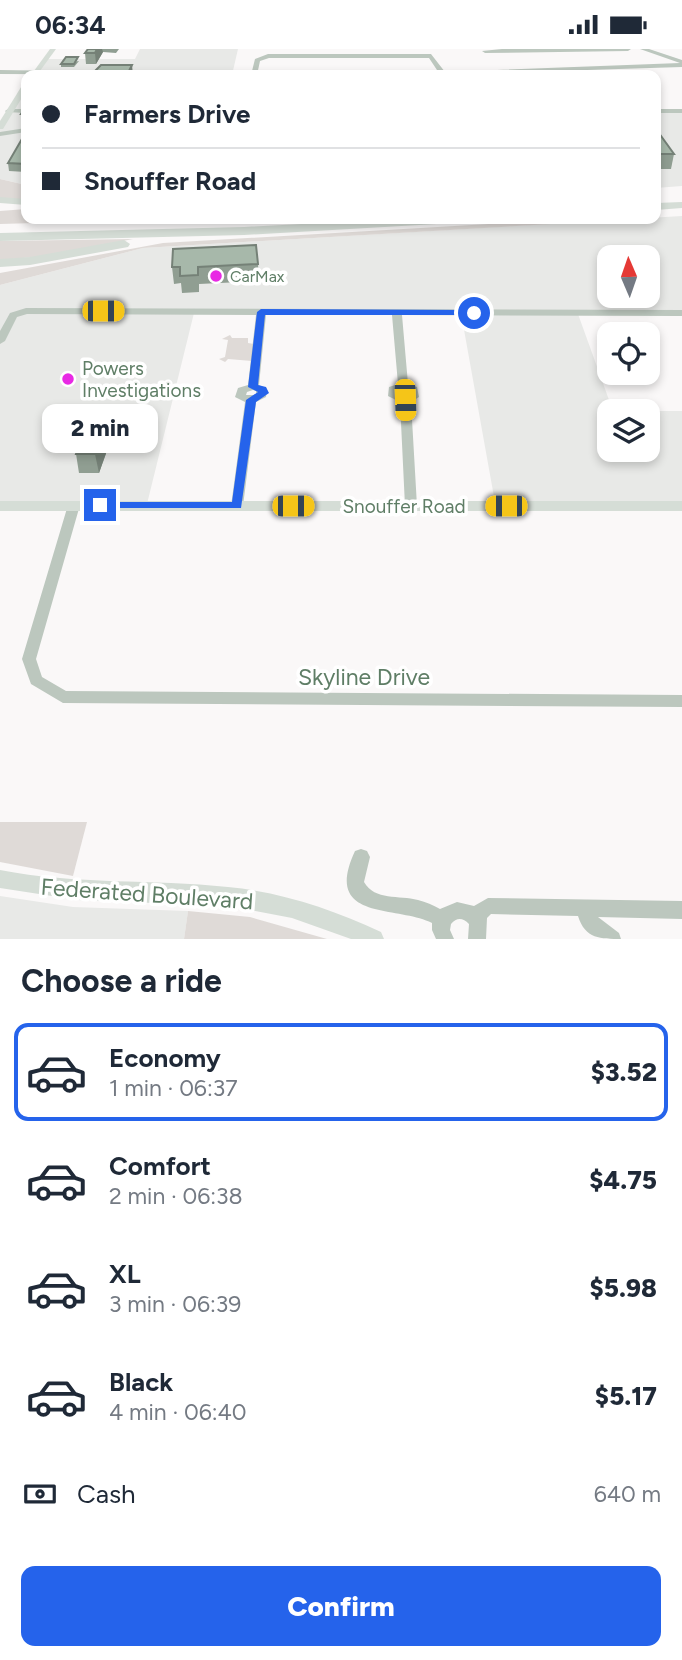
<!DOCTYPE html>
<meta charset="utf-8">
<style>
:root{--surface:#fff;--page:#f6f6f7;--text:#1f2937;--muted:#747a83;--line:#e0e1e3;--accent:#2563eb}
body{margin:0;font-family:Figtree,sans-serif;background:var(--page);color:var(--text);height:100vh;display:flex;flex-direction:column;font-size:26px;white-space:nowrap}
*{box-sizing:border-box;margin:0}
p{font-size:23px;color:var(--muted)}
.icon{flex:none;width:38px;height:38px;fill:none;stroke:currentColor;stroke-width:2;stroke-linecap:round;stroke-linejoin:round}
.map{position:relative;height:890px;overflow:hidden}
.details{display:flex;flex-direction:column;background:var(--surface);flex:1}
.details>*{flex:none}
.banner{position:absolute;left:21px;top:21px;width:640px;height:154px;border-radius:14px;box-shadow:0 4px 10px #0003;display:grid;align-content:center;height:154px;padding:0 21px;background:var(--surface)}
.needle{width:46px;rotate:358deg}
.tools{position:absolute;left:597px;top:196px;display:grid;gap:14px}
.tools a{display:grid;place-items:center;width:63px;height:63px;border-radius:14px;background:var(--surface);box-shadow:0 4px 10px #0003;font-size:35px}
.end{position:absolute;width:32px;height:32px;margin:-16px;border:9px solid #2563eb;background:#fff;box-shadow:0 0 0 4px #fff}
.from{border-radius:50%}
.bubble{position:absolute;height:49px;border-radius:14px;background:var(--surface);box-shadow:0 4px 10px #0003;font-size:23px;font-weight:800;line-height:49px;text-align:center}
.car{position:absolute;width:21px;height:42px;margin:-21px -10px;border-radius:9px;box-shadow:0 0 5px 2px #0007;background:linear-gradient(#f5c518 24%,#345 0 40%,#f5c518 0 76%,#345 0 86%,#f5c518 0)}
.banner b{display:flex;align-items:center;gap:24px;height:66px;font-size:26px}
.banner b+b{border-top:2px solid var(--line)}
.banner i{width:18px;height:18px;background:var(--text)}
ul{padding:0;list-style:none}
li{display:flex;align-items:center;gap:21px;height:98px;margin:0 14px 10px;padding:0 7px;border:4px solid transparent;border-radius:14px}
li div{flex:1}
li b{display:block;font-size:26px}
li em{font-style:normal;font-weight:800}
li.on{border-color:var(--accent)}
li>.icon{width:63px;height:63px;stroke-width:1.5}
h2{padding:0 21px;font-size:32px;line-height:84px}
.pay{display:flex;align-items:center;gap:18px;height:77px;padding:0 21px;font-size:26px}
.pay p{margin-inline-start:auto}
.action{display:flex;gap:14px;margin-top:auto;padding:14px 21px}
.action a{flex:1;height:80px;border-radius:14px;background:var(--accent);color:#fff;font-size:28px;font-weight:800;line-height:80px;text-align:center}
.status{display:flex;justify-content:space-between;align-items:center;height:49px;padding:0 35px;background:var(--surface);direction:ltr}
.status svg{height:19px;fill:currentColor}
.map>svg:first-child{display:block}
.built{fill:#e8e9e7;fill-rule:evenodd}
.green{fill:#dfdad7}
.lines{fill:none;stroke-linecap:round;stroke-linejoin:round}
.minor{fill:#bcc7be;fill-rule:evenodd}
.major{fill:#d5ddd6;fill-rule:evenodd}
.highway{fill:#d5ddd6;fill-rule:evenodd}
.wall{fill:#909e92}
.shaded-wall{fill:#758177}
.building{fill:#a7b8aa;stroke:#758177;stroke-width:2}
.route{fill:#2563eb}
.poi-dot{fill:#e829e4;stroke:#fff;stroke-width:2.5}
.labels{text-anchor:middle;stroke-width:7;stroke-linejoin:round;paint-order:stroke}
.far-poi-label{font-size:16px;fill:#5f7e66;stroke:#fff;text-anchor:start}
.poi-label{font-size:19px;fill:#5f7e66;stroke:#fff;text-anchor:start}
.street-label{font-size:19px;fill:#5f7e66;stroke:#fff}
.near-street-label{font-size:23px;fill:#5f7e66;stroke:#fff}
</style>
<div class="status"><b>06:34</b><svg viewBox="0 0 49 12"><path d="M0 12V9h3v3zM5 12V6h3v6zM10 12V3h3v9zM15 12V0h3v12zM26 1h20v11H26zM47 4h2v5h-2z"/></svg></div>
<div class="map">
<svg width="682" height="890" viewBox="0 0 682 890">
<rect width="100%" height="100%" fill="#faf8f8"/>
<g class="built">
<path d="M140 0H238L232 26H34L46 10H135Z"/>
<path d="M26 37V136L0 130V78Z"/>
<path d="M656 62H682V137L656 139Z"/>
<path d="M682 167V265H578L613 362H682V459H496L461 264H194L146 459H0V236L143 199ZM609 208H648V247H609ZM609 362H648V401H609Z"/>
<path d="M0 847 73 858 188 862 184 890H0Z"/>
</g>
<g class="green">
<path d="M0 130 26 136V151L0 149Z"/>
<path d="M26 160V170H178L0 175V162Z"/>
<path d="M573 170H637L143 199 0 236V224L163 194Z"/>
<path d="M133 190 47 207 0 211V192Z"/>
<path d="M230 286 232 289H248V294L254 295 252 312 228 310 225 313 219 310 225 308 228 291 222 290Z"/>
<path d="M0 773H87L73 827 0 813Z"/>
<path d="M188 862 250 868 327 890H184Z"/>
</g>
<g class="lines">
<g class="minor">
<path d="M631 0 628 2 485 4 482 2 502 0Z"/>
<path d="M640 0H649L682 11V18L428 26 439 24 429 9H269L260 12 257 26H251L255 10 268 5H431L445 23 680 14Z"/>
<path d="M0 21 208 24 211 26 0 25Z"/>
<path d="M8 60H26V64L6 63 5 62Z"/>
<rect x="656" y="60" width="26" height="4"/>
<path d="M26 79V83L0 87V83Z"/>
<path d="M26 259 682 261V267L402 266 408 335 417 338 419 348 411 353 417 457 411 461 405 457 400 353 388 347 389 338 398 335 392 266H266L259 336 267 340 266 348 256 353 243 457 237 461 231 457 245 353 235 348 238 339 248 336 256 266 27 265 17 268 5 292 0 295V282L10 264ZM403 340 408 342V346L398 345V342ZM253 341 256 342V346H246L247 343Z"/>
<path d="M74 452 80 456 36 610 42 628 66 642 682 646V658L63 654 31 635 22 610 68 456Z"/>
<path d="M361 800 367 802 370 808 364 833C375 852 399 846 418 851 426 853 433 856 440 860L457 853 474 857 488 849 682 852V870L598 868 619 884 621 890C601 890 585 890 578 867L491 865 487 869 486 890H468L469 875C463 869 457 868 451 875L450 881 454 890H436L432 881V874C396 856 322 873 355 802Z"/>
</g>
<g class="major">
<path d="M50 0H56L37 26H31Z"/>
<path d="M23 35H26V42L3 80H0V72Z"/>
<rect x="0" y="452" width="682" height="10"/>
<path d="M0 821C76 836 152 830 228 838 281 843 332 860 381 883L384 890H351L292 869 229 857 78 851 0 839Z"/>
</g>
<g class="highway">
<path d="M0 148 26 150V156L0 154Z"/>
<path d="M682 153V159L656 161V154Z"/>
<path d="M396 170H460L454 174 244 186 0 192V184L244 178Z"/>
<path d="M124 191 130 195 128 198 30 216 0 218V210L30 208Z"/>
</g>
</g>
<g class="wall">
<path d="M88 0H119L116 4 103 3 96 15H86L85 4Z"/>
<path d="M79 12 74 18H61V15Z"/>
<path d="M26 59V75H23L21 65Z"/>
<path d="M656 80 674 105 671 120H656Z"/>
<path d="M26 83V123L9 122 8 114Z"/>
<path d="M258 215 259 232 199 235V243L182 244 181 234 174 235 172 218Z"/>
<path d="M114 382 99 424H79L76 405Z"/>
</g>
<g class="shaded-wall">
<path d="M97 0H102L103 3 96 15 95 4Z"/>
<path d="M132 16 133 26H127Z"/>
<path d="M111 363 114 382 99 424 95 405Z"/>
</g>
<g class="building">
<path d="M88 0H97L95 4H85Z"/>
<path d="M66 8H78L74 15H61Z"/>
<path d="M101 16H132L127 26H76L93 24Z"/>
<path d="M25 59H26V65H21Z"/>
<path d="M656 80 674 105H656Z"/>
<path d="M26 83V115L8 114Z"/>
<path d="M256 196 258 215 198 218V226L180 227V218H172L173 200Z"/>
<path d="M90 363H111L95 405H76Z"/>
</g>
<path class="route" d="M261 260 474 261 478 264 474 266H265L258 336 266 338 269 344 256 353 241 459H96V454L100 453H232L246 351 258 343 248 338 257 263Z"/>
<g class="poi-dot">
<circle cx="216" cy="227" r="7"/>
<circle cx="68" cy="330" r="7"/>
</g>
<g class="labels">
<g class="far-poi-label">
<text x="230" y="233">CarMax</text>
</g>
<g class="poi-label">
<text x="82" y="326">Powers<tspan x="82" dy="22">Investigations</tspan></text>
</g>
<g class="street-label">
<text x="404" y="464">Snouffer Road</text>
</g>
<g class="near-street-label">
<text x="364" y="636">Skyline Drive</text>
<text transform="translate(147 845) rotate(4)" y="8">Federated Boulevard</text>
</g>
</g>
</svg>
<div class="tools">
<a><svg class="needle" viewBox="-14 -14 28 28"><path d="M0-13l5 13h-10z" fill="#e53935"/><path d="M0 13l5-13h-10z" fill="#747a83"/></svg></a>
<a><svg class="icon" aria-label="locate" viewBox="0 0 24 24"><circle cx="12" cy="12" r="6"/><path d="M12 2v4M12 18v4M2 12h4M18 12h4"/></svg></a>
<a><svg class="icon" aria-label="layers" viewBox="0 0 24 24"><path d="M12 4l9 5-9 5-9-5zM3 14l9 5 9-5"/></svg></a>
</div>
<i class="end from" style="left:474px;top:264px"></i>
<i class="end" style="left:100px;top:456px"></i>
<div class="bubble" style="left:42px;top:355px;width:116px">2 min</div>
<i class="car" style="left:103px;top:262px;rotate:90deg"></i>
<i class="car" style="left:405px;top:351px;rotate:178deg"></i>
<i class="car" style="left:293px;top:457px;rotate:90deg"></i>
<i class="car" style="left:506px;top:457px;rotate:270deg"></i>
<div class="banner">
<b><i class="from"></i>Farmers Drive</b>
<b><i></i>Snouffer Road</b>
</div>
</div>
<section class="details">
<h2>Choose a ride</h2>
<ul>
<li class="on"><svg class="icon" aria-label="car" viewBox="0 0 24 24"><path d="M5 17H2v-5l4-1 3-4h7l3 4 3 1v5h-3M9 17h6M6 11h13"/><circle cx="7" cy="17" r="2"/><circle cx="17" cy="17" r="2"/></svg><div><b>Economy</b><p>1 min · 06:37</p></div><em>$3.52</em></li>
<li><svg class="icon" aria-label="car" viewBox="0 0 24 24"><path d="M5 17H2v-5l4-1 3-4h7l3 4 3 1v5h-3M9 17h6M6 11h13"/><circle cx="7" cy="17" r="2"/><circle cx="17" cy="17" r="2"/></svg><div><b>Comfort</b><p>2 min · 06:38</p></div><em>$4.75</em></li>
<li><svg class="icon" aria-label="car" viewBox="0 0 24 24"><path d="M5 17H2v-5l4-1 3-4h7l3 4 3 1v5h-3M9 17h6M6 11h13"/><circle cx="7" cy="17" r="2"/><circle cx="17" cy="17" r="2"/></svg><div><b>XL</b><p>3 min · 06:39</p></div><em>$5.98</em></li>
<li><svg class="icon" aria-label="car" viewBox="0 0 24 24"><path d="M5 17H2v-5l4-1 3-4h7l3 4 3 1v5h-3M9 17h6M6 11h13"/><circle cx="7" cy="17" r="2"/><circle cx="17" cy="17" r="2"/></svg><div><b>Black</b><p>4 min · 06:40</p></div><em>$5.17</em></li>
</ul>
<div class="pay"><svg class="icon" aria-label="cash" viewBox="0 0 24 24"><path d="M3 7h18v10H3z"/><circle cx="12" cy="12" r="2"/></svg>Cash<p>640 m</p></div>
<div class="action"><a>Confirm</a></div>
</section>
